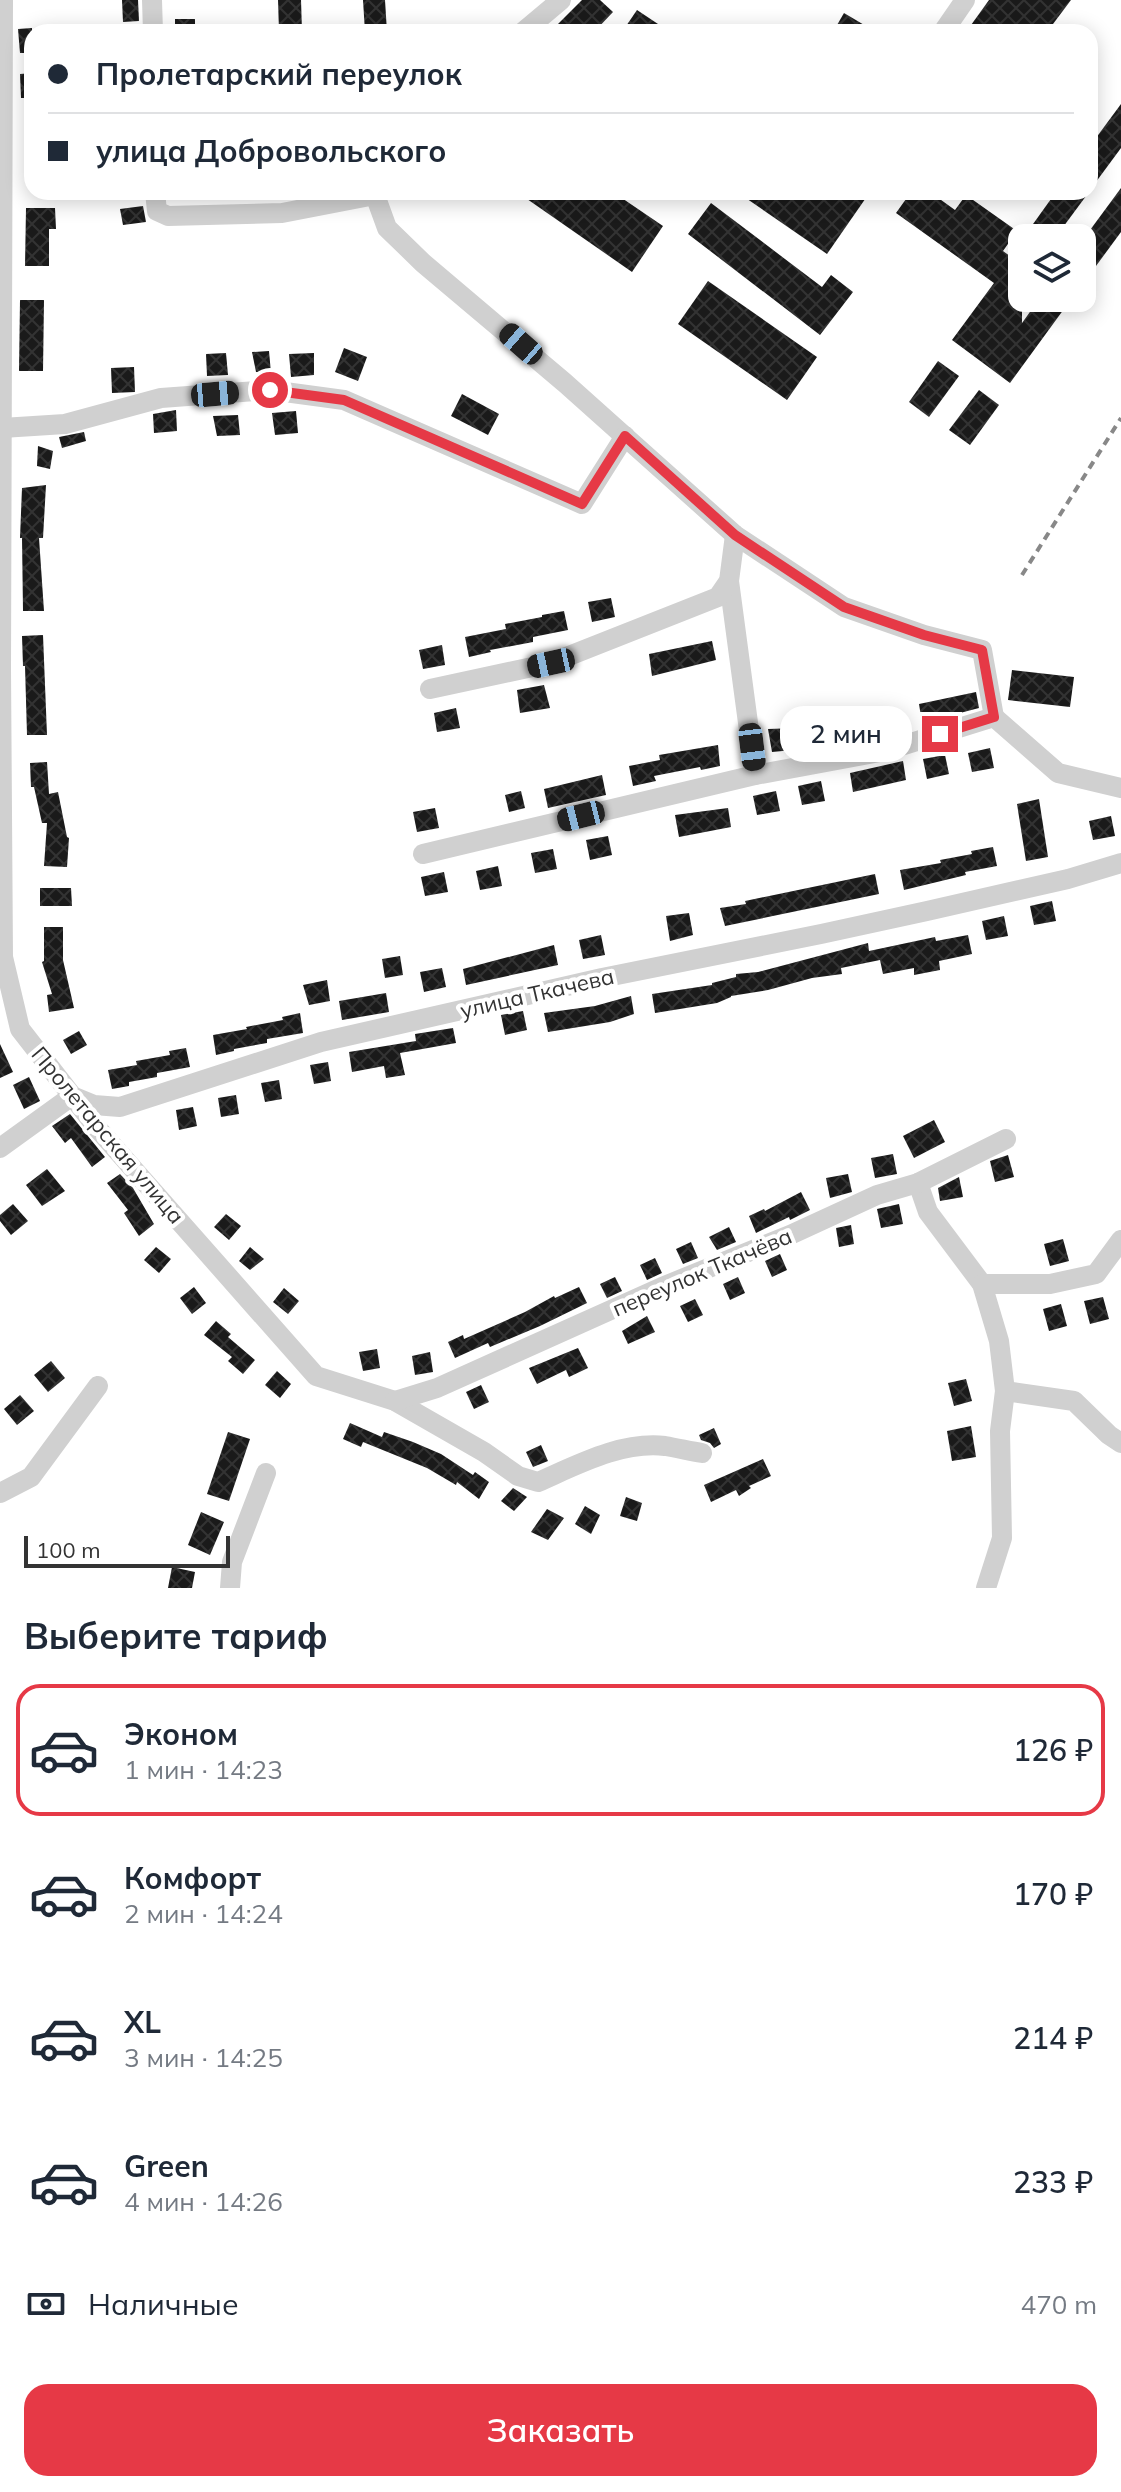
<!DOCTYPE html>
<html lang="ru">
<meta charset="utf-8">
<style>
:root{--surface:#fff;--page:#f6f6f7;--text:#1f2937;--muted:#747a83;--line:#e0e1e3;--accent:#e63946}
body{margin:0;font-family:Mulish,sans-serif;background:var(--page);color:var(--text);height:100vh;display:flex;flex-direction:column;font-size:30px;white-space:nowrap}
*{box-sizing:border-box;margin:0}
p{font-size:26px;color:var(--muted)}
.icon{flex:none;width:44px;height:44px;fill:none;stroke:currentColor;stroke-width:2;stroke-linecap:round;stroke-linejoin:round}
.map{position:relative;height:1588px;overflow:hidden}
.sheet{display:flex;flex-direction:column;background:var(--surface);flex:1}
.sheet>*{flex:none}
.top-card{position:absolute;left:24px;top:24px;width:1074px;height:176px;border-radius:24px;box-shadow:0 4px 20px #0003;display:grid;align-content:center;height:176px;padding:0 24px;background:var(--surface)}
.fabs{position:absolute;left:1008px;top:224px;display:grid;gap:16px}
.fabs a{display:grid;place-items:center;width:88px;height:88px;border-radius:16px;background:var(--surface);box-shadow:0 4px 20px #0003;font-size:40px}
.scale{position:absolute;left:24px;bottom:20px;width:206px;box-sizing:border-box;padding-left:8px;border:4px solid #333;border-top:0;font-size:22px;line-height:28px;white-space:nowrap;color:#333;-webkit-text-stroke:6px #fff;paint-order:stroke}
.end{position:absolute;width:36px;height:36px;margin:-18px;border:10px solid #e63946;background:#fff;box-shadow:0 0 0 4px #fff}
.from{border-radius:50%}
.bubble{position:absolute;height:56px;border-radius:24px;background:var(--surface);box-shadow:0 4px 20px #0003;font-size:26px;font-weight:600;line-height:56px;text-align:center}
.car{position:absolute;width:24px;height:48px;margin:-24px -12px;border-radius:10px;box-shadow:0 0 6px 2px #0007;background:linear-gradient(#222 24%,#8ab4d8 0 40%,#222 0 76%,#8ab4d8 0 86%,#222 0)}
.top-card b{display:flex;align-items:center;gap:28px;height:76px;font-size:30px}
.top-card b+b{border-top:2px solid var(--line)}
.top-card i{width:20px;height:20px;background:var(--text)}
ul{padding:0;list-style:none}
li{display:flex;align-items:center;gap:24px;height:132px;margin:0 16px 12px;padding:0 8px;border:4px solid transparent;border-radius:24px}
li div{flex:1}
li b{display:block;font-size:30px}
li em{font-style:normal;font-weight:600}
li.selected{border-color:var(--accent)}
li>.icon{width:72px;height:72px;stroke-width:1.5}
h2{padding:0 24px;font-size:36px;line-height:96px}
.pay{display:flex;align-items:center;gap:20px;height:88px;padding:0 24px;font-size:30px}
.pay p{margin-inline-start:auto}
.action{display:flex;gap:16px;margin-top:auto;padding:16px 24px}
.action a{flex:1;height:92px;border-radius:24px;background:var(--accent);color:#fff;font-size:32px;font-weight:600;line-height:92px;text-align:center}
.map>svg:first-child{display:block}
.building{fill:url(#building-cross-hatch)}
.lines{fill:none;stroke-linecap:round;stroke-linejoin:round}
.minor{stroke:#d0d0d0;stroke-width:20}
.rail{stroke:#888;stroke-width:4;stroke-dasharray:8 6;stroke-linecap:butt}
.route{stroke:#e63946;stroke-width:10}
.labels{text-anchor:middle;stroke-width:8;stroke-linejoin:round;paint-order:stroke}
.street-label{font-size:22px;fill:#333;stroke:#fff}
</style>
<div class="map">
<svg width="1121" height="1588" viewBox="0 0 1121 1588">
<defs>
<pattern id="building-cross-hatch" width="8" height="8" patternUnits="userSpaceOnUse" patternTransform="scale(2)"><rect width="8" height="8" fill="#1a1a1a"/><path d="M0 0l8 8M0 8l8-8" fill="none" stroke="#333"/></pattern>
</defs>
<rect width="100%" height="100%" fill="#fff"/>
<g class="building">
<path d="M122 0H138L139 21 123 22Z"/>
<path d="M278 0H301L302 32H279Z"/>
<path d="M363 0H385L387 32H365Z"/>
<path d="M582 0H600L613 12 594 32H550Z"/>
<path d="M989 0H1071L1047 32H966Z"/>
<path d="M637 10 670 32H622Z"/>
<path d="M844 13 876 32H833Z"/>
<rect x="175" y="19" width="20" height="13"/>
<path d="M32 28V53H20L18 29Z"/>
<path d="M32 73V98H21L20 74Z"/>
<path d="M1121 104V148L1090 190V146Z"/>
<path d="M1121 188V232L1082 285V241Z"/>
<path d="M517 192H613L663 226 632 272Z"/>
<path d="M737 192H870L827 254Z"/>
<path d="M911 192H930L955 210 966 195 1017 231 1003 251 1022 265V323L1040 298H1072L1010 383 952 340 994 283 896 213Z"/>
<path d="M1056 192H1089L1055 238H1023Z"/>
<path d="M711 203 822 287 831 275 853 292 820 335 688 234Z"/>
<path d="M143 206 146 222 123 225 120 209Z"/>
<path d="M26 208H55L56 229H49V266H25Z"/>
<path d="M708 281 817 357 787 400 678 324Z"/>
<path d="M20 300H44L43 371H19Z"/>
<path d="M344 348 367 357 358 381 335 372Z"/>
<path d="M269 351 271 373 256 372 252 352Z"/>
<path d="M226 353 228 375 207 376 206 354Z"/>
<path d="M314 353V375L291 377 289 354Z"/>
<path d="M938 361 959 376 929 417 909 402Z"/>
<path d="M134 367 135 392 112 393 111 368Z"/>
<path d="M979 390 999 405 970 445 949 430Z"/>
<path d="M462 394 499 414 488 435 451 416Z"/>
<path d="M176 410 177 431 154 433 153 414Z"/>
<path d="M296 411 298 433 275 435 272 413Z"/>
<path d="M238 415 240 435 217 436 213 416Z"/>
<path d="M84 432 86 441 62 448 59 437Z"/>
<path d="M38 446 53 451 50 469 37 466Z"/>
<path d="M46 485 43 538H39L44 611H23L22 538H20L22 488Z"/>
<path d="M611 598 615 617 592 622 588 602Z"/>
<path d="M564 611 568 630 533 637V642L490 650 491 652 469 657 465 637 506 629 505 624 542 617V615Z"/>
<path d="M43 635 47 735H27L25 666H23L22 636Z"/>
<path d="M712 641 716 660 652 676 649 654Z"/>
<path d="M442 645 445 665 423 669 419 650Z"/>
<path d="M1012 670 1074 677 1070 707 1008 700Z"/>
<path d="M544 685 550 708 520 713 517 690Z"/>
<path d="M976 692 979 708 922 723 919 704Z"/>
<path d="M456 708 460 728 437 732 434 713Z"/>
<path d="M892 708 896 727 829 740 830 742 793 750 772 752 768 729 797 728Z"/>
<path d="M718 745 720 766 701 770 700 767 654 776 656 781 633 786 629 766 660 760 659 755Z"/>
<path d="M990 748 994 768 972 772 968 753Z"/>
<path d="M945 755 949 774 927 779 923 759Z"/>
<path d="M903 761 906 780 853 792 850 773Z"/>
<path d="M47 762 49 794 58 792 67 837 69 838 67 867 44 866 47 823H42L34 787H31L30 763Z"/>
<path d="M602 775 606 795 548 808 544 789Z"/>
<path d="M821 781 825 801 802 805 798 786Z"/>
<path d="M521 791 525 808 509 812 505 795Z"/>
<path d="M776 791 780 811 757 815 753 796Z"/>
<path d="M1039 799 1048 857 1026 861 1017 804Z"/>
<path d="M435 808 439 828 417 832 413 812Z"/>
<path d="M728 808 731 827 679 837 675 815Z"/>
<path d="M1111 816 1115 836 1093 840 1089 821Z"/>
<path d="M608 836 612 855 590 860 586 840Z"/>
<path d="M993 847 997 866 965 872 966 875 904 890 900 870 941 863 940 860 972 854 971 851Z"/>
<path d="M553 849 557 869 535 873 531 853Z"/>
<path d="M498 866 502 886 480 890 476 871Z"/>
<path d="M444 872 448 892 425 896 421 877Z"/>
<path d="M875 874 879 894 725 926 720 908 746 904 745 901Z"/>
<path d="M40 888H71L72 906H40Z"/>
<path d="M1052 901 1056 921 1034 925 1030 906Z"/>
<path d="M689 913 693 935 670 941 666 916Z"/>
<path d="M1004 916 1008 936 986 940 982 921Z"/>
<path d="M44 927H63V960L74 1008 49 1012 47 995 52 994 42 962 44 961Z"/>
<path d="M601 935 605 955 583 959 579 940Z"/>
<path d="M968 935 972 954 939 961 940 970 914 975V968L883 974 880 960 841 968 842 974 812 978 768 990 731 996V997L717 1003 655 1013 652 994 712 985V983L736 977V974L758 972 868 943 869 951 935 937 936 941Z"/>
<path d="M554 945 558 965 466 985 463 969Z"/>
<path d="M400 956 403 975 385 978 382 959Z"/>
<path d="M442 968 446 987 424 992 420 972Z"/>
<path d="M327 980 330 1001 309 1005 303 985Z"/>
<path d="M386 993 389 1012 342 1020 339 1001Z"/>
<path d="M631 996 634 1014 610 1022 548 1032 544 1013 595 1006Z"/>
<path d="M523 1011 527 1030 505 1035 501 1015Z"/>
<path d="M300 1013 303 1033 267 1039V1043L234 1049V1051L216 1055 213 1035 247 1029 246 1027 283 1020 282 1017Z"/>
<path d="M453 1028 456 1043 400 1053 405 1075 386 1078 384 1066 352 1072 349 1052 416 1041 415 1034Z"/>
<path d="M79 1031 87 1045 71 1054 63 1040Z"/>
<path d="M0 1044 13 1072 0 1078Z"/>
<path d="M186 1048 190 1067 157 1073V1077L129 1082V1086L112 1089 108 1070 137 1065 136 1061 170 1055 169 1051Z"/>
<path d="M328 1062 331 1081 314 1084 310 1065Z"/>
<path d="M29 1077 40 1101 24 1109 13 1085Z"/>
<path d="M279 1080 282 1099 265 1102 261 1083Z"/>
<path d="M236 1095 239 1114 221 1117 218 1098Z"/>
<path d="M193 1107 197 1126 179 1130 176 1110Z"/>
<path d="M70 1114 105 1157 92 1167 71 1138 65 1143 52 1126Z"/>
<path d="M934 1120 945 1142 914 1158 903 1136Z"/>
<path d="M893 1154 897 1174 875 1178 871 1158Z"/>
<path d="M1008 1155 1014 1177 995 1182 990 1161Z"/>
<path d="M47 1169 65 1191 42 1206 26 1185Z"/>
<path d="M120 1174 133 1188 154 1224 139 1236 124 1213 128 1210 107 1183Z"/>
<path d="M848 1174 852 1192 830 1198 826 1178Z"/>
<path d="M959 1177 963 1197 940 1201 938 1188Z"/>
<path d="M801 1192 810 1210 790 1220 789 1217 756 1233 749 1216 764 1209 765 1211Z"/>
<path d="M13 1204 28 1221 11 1235 0 1221V1215Z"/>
<path d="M899 1204 903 1224 881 1228 877 1209Z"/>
<path d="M226 1214 241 1226 229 1240 214 1227Z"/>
<path d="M851 1225 854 1244 839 1247 836 1228Z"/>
<path d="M729 1227 736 1242 717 1250 709 1237Z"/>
<path d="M1063 1239 1069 1261 1050 1266 1044 1244Z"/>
<path d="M691 1242 698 1258 683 1264 676 1249Z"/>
<path d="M156 1247 171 1259 159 1273 144 1260Z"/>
<path d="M250 1247 264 1259 250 1270 239 1261Z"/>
<path d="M780 1254 787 1270 772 1277 765 1261Z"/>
<path d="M655 1258 662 1273 647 1280 640 1265Z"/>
<path d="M615 1277 622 1291 607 1298 600 1284Z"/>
<path d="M738 1277 745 1293 730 1300 723 1284Z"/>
<path d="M194 1287 206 1303 192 1314 180 1298Z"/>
<path d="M579 1287 587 1303 540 1326 490 1347 488 1343 455 1358 448 1342 463 1335 464 1339 525 1312 554 1296 555 1298Z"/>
<path d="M284 1288 299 1301 288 1314 273 1302Z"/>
<path d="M1103 1297 1109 1319 1090 1324 1084 1301Z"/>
<path d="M695 1299 703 1315 688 1322 680 1306Z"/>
<path d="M1061 1304 1067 1326 1049 1331 1043 1309Z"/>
<path d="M647 1316 655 1332 628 1344 622 1331Z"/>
<path d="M216 1321 231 1334 228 1337 255 1360 243 1374 228 1361 232 1357 204 1335Z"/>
<path d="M578 1348 588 1368 569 1377 566 1370 537 1384 529 1368Z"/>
<path d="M377 1349 380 1368 363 1371 359 1352Z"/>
<path d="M430 1352 433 1372 415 1375 412 1356Z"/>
<path d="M51 1361 65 1378 48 1392 34 1375Z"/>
<path d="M277 1371 291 1384 280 1398 265 1385Z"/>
<path d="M966 1379 972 1401 954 1406 948 1383Z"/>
<path d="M481 1385 489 1402 474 1409 466 1392Z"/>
<path d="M20 1395 34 1411 17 1425 4 1409Z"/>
<path d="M350 1423 382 1437 384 1432 413 1442 441 1454 473 1475 475 1472 489 1482 479 1499 457 1482 456 1485 427 1468 363 1442 361 1447 343 1439Z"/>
<path d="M971 1426 976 1457 952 1461 947 1431Z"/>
<path d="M714 1428 721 1444 714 1448 710 1443 701 1440 699 1435Z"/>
<path d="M228 1432 250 1439 229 1501 207 1494Z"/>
<path d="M541 1445 548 1461 533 1467 526 1452Z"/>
<path d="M763 1459 771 1476 749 1486 751 1488 739 1496 736 1490 711 1502 704 1485Z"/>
<path d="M513 1488 527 1497 514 1511 501 1501Z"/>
<path d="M626 1497 642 1503 637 1521 620 1516Z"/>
<path d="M585 1506 600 1515 591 1534 575 1524Z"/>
<path d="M547 1509 564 1518 548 1540 531 1532Z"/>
<path d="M201 1512 224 1522 210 1555 188 1545Z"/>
<path d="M172 1567 195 1572 192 1588H168Z"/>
</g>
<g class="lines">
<g class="minor">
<path d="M3 0 1 669 3 957 20 1029 98 1129 316 1376 395 1401 484 1452 518 1476 538 1482C577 1465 621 1441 665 1446 677 1448 690 1451 702 1453"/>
<path d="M152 0 153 32"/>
<path d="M523 32 561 0"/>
<path d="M943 32 965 0"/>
<path d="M155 192 157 211 168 216 282 213 375 195"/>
<path d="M376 192 375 195 387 228 423 263 565 383 735 535 844 607 924 635 982 650 994 717"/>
<path d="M2 428 65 424 161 398 270 390 344 400 582 504 625 436"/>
<path d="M729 581 755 775"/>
<path d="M430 689 551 663 718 597 729 581 735 535"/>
<path d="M423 854 755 775 885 751 994 717 1058 773 1121 788"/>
<path d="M0 1148 72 1096 94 1105 120 1107 321 1042 602 978 821 934 927 911 1068 879 1121 863"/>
<path d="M918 1183 928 1212 982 1284 999 1341 1005 1391 1000 1431 1002 1538 986 1588"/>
<path d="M982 1284H1050L1096 1274 1121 1240"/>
<path d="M1005 1391 1074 1401 1109 1435 1121 1443"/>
<path d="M395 1401 437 1388 662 1287 790 1235 877 1195 918 1183 1006 1139"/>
<path d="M0 1493 31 1477 98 1386"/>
<path d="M230 1588 232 1562 266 1473"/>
</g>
<path class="rail" d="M1022 575 1121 418"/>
</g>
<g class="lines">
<path class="route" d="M270 390 344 400 582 504 625 436 735 535 844 607 924 635 982 650 994 717 940 734"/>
</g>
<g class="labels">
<g class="street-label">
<text transform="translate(537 993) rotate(-13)" y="8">улица Ткачева</text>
<text transform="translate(108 1135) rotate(50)" y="8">Пролетарская улица</text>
<text transform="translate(702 1272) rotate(-23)" y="8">переулок Ткачёва</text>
</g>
</g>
</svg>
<div class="fabs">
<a><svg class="icon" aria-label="layers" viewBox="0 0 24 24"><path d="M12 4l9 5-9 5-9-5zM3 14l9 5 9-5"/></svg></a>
</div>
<div class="scale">100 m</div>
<i class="end from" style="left:270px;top:390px"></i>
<i class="end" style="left:940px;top:734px"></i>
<div class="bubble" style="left:780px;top:706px;width:132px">2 мин</div>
<i class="car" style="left:521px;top:344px;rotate:311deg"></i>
<i class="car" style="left:215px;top:394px;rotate:85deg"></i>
<i class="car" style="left:551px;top:663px;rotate:258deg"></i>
<i class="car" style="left:752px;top:747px;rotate:173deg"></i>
<i class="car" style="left:581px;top:816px;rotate:256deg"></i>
<div class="top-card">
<b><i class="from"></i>Пролетарский переулок</b>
<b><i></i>улица Добровольского</b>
</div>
</div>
<section class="sheet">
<h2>Выберите тариф</h2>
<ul>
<li class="selected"><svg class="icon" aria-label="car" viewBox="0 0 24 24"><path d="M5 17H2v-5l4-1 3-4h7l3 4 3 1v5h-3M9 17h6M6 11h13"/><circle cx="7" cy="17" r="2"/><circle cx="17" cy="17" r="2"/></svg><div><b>Эконом</b><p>1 мин · 14:23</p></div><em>126 ₽</em></li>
<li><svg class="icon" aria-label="car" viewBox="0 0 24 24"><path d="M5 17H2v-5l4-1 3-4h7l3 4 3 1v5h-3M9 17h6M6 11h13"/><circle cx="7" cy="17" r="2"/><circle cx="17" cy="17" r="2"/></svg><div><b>Комфорт</b><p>2 мин · 14:24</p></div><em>170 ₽</em></li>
<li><svg class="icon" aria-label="car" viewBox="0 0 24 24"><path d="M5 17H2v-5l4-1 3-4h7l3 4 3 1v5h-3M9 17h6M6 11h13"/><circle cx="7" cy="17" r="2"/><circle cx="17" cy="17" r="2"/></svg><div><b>XL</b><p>3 мин · 14:25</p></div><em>214 ₽</em></li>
<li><svg class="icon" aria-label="car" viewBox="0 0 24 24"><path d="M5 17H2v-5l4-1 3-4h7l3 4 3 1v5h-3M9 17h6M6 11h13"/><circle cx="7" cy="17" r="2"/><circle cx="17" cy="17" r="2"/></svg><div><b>Green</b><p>4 мин · 14:26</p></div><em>233 ₽</em></li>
</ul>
<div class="pay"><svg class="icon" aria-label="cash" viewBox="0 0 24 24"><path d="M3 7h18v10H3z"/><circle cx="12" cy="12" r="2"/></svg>Наличные<p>470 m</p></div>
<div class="action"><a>Заказать</a></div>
</section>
